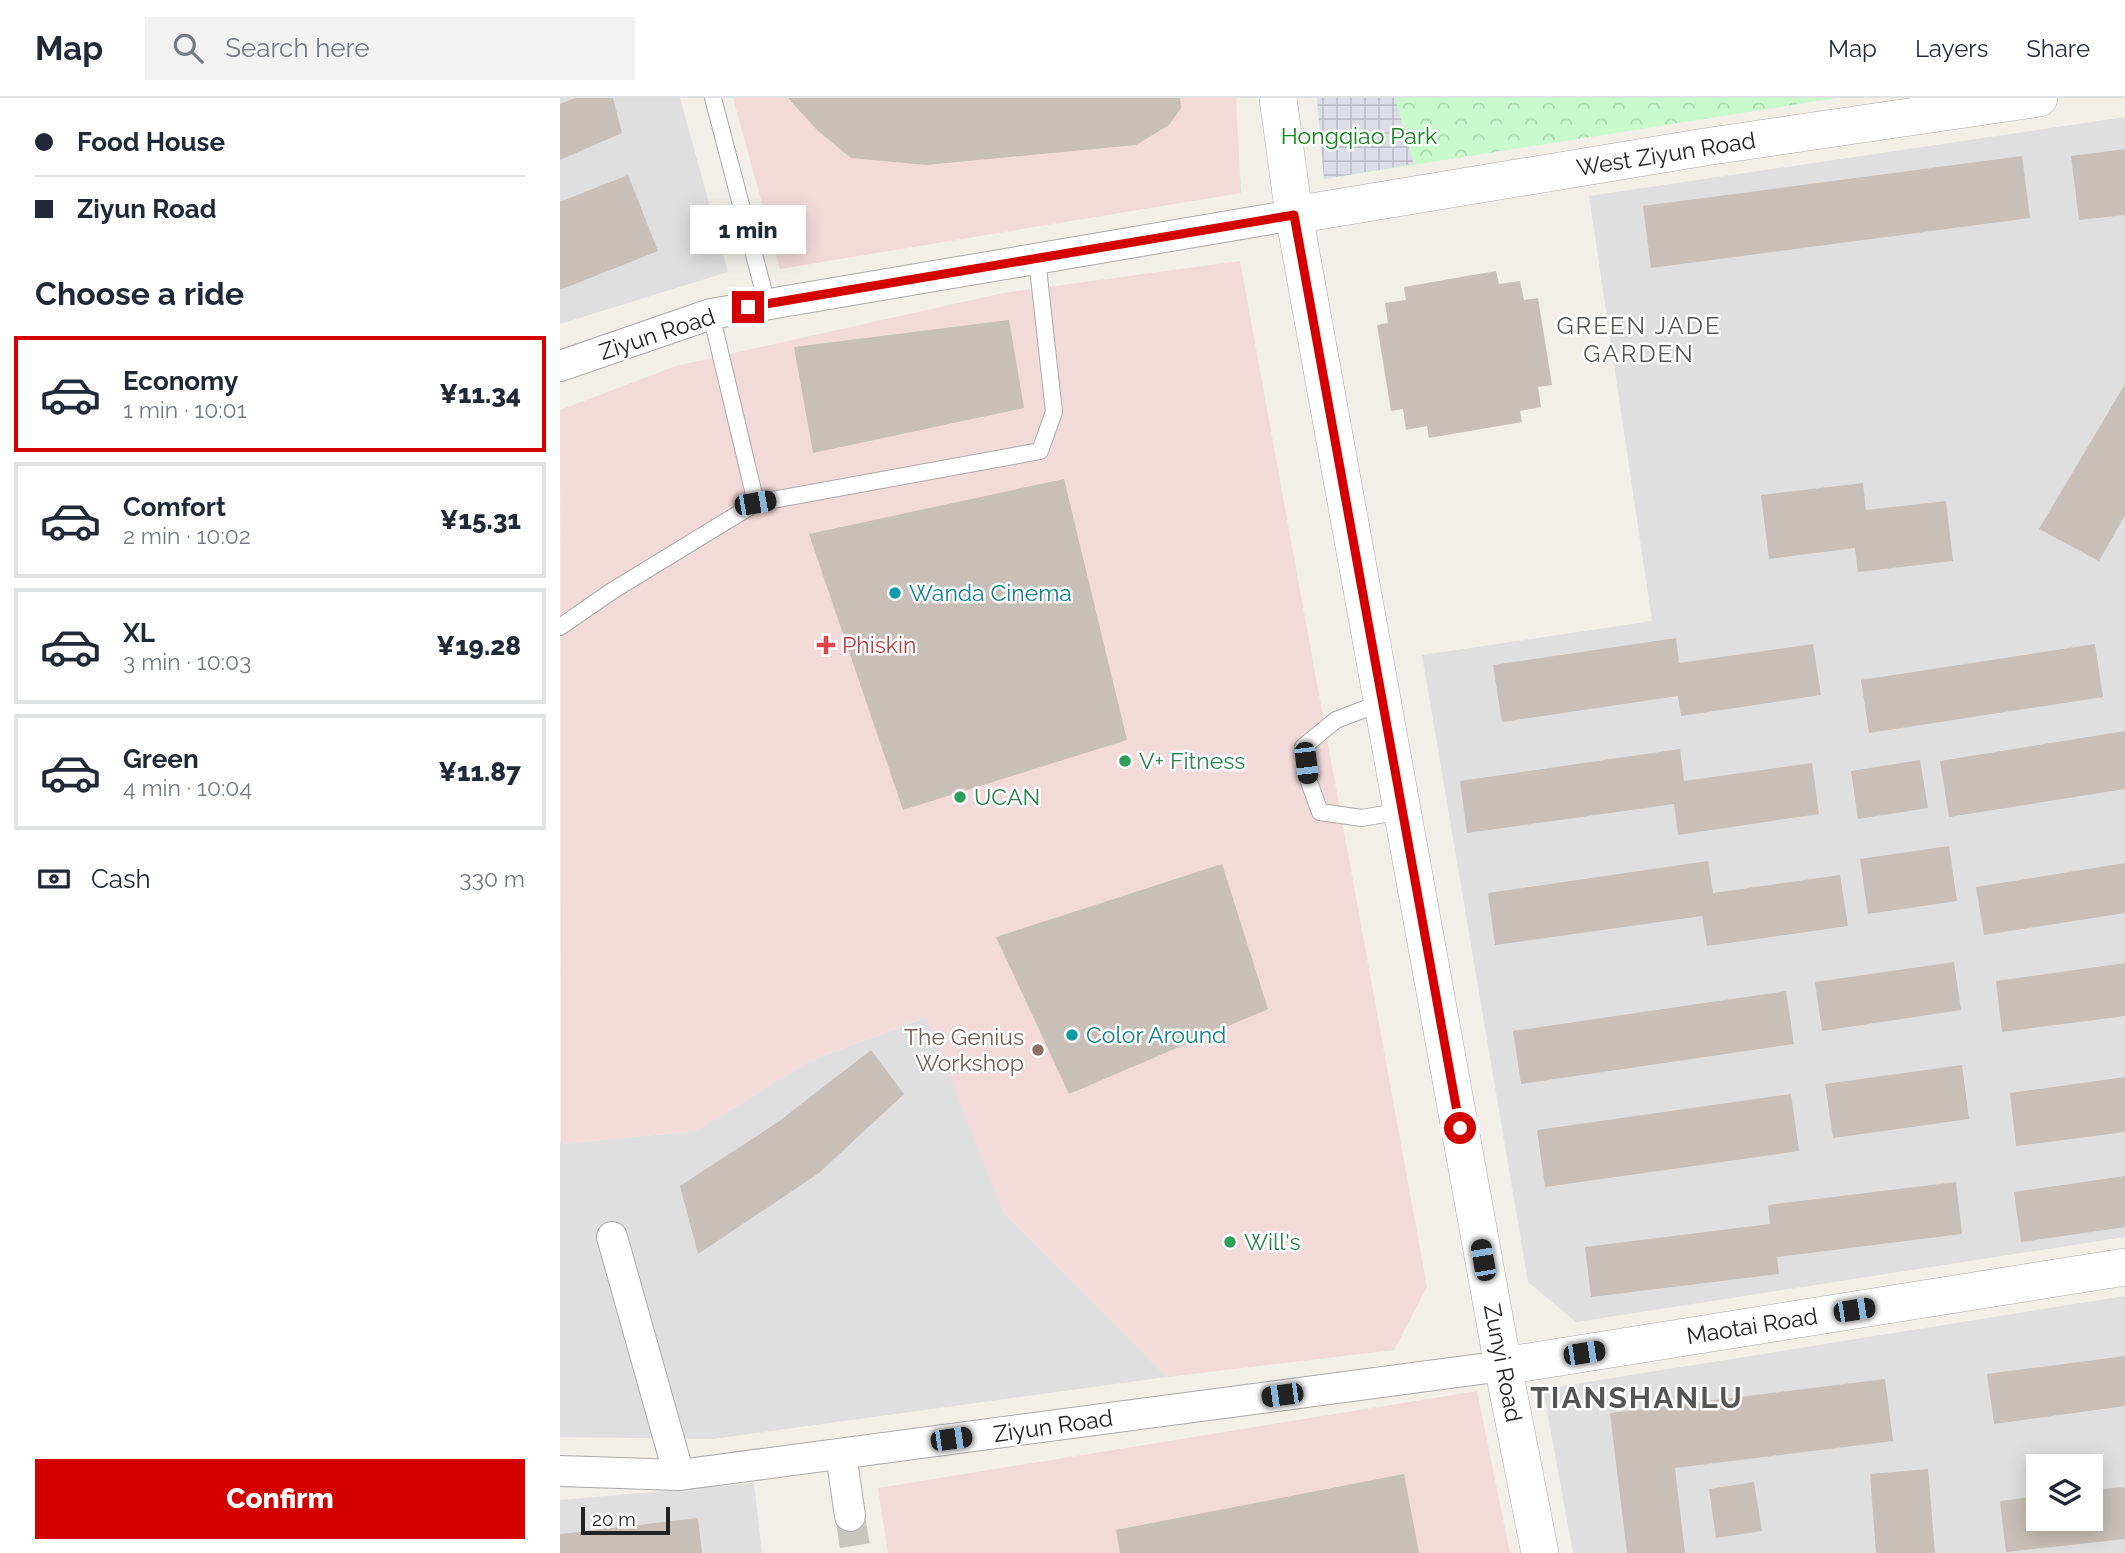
<!DOCTYPE html>
<meta charset="utf-8">
<style>
:root{--surface:#fff;--page:#f2f2f3;--text:#1f2937;--muted:#747a83;--line:#e0e1e3;--accent:#d40000}
body{margin:0;font-family:Raleway,sans-serif;background:var(--page);color:var(--text);height:100vh;display:flex;flex-direction:column;font-size:26px;white-space:nowrap}
*{box-sizing:border-box;margin:0}
p{font-size:23px;color:var(--muted)}
.icon{flex:none;width:38px;height:38px;fill:none;stroke:currentColor;stroke-width:2;stroke-linecap:round;stroke-linejoin:round}
.map{position:relative;flex:1;overflow:hidden}
.sheet{display:flex;flex-direction:column;background:var(--surface);width:560px}
.sheet>*{flex:none}
.top-card{display:grid;align-content:center;height:154px;padding:0 35px;background:var(--surface)}
.controls{position:absolute;left:1466px;top:1356px;display:grid;gap:14px}
.controls a{display:grid;place-items:center;width:77px;height:77px;border-radius:0px;background:var(--surface);box-shadow:0 4px 18px #0003;font-size:35px}
.scale{position:absolute;left:21px;bottom:18px;width:89px;box-sizing:border-box;padding-left:7px;border:4px solid #222;border-top:0;font-size:19px;line-height:24px;white-space:nowrap;color:#222;-webkit-text-stroke:5px #fff;paint-order:stroke}
.end{position:absolute;width:32px;height:32px;margin:-16px;border:9px solid #d40000;background:#fff;box-shadow:0 0 0 4px #fff}
.from{border-radius:50%}
.bubble{position:absolute;height:49px;border-radius:0px;background:var(--surface);box-shadow:0 4px 18px #0003;font-size:23px;font-weight:800;line-height:49px;text-align:center}
.car{position:absolute;width:21px;height:42px;margin:-21px -10px;border-radius:9px;box-shadow:0 0 5px 2px #0007;background:linear-gradient(#222 24%,#8ab4d8 0 40%,#222 0 76%,#8ab4d8 0 86%,#222 0)}
.top-card b{display:flex;align-items:center;gap:24px;height:66px;font-size:26px}
.top-card b+b{border-top:2px solid var(--line)}
.top-card i{width:18px;height:18px;background:var(--text)}
ul{padding:0;list-style:none}
li{display:flex;align-items:center;gap:21px;height:116px;margin:0 14px 10px;padding:0 21px;border:4px solid var(--line);border-radius:0px}
li div{flex:1}
li b{display:block;font-size:26px}
li em{font-style:normal;font-weight:800}
li.selected{border-color:var(--accent)}
li>.icon{width:63px;height:63px;stroke-width:1.5}
h2{padding:0 35px;font-size:32px;line-height:84px}
.pay{display:flex;align-items:center;gap:18px;height:77px;padding:0 35px;font-size:26px}
.pay p{margin-inline-start:auto}
.primary-button{display:flex;gap:14px;margin-top:auto;padding:14px 35px}
.primary-button a{flex:1;height:80px;border-radius:0px;background:var(--accent);color:#fff;font-size:28px;font-weight:800;line-height:80px;text-align:center}
header{display:flex;align-items:center;gap:42px;box-sizing:border-box;height:98px;padding:0 35px;background:var(--surface);border-bottom:2px solid var(--line)}
header strong{font-size:33px}
nav{display:flex;gap:38px;margin-inline-start:auto;font-size:24px}
.search{width:490px;height:63px;background:var(--page);display:flex;align-items:center;gap:18px;box-sizing:border-box;padding:0 24px;border-radius:0px;color:var(--muted);font-size:26px}
main{display:flex;flex:1;min-height:0}
.map>svg:first-child{display:block}
.residential{fill:#e0dfdf;fill-rule:evenodd}
.commercial{fill:#f2dad9}
.park{fill:url(#park-crowns)}
.plaza{fill:url(#plaza-grid)}
.building{fill:#c7bfb8}
.lines{fill:none;stroke-linecap:round;stroke-linejoin:round}
.minor-tunnel{stroke:#c8c6c1;stroke-width:30;stroke-dasharray:30 15;stroke-linecap:butt}
.service-casing{stroke:#a9a9a9;stroke-width:18}
.minor-casing{stroke:#a9a9a9;stroke-width:32}
.tertiary-casing{stroke:#a9a9a9;stroke-width:38}
.service{stroke:#fff;stroke-width:16}
.minor{stroke:#fff;stroke-width:30}
.tertiary{stroke:#fff;stroke-width:37}
.route{stroke:#d40000;stroke-width:9}
.culture-dot{fill:#0f9aa8;stroke:#fff;stroke-width:2.5}
.health-dot{fill:#e0444e;stroke:#fff;stroke-width:2.5}
.leisure-dot{fill:#2e9e5b;stroke:#fff;stroke-width:2.5}
.education-dot{fill:#8d6e63;stroke:#fff;stroke-width:2.5}
.labels{text-anchor:middle;stroke-width:5;stroke-linejoin:round;paint-order:stroke}
.park-label{font-size:23px;fill:#0c8416;stroke:#fff}
.street-label{font-size:23px;fill:#222;stroke:#fff}
.culture-label{font-size:23px;fill:#0d838f;stroke:#fff;text-anchor:start}
.health-label{font-size:23px;fill:#be3a42;stroke:#fff;text-anchor:start}
.leisure-label{font-size:23px;fill:#27864d;stroke:#fff;text-anchor:start}
.education-label{font-size:23px;fill:#785e54;stroke:#fff;text-anchor:end}
.neighbourhood-label{font-size:24px;letter-spacing:2px;fill:#555;stroke:#fff}
.district-label{font-size:30px;font-weight:bold;letter-spacing:2px;fill:#555;stroke:#fff}
</style>
<header>
<strong>Map</strong>
<div class="search"><svg class="icon" aria-label="search" viewBox="0 0 24 24"><circle cx="10" cy="10" r="6"/><path d="M15 15l6 6"/></svg>Search here</div>
<nav><a>Map</a><a>Layers</a><a>Share</a></nav>
</header>
<main>
<section class="sheet">
<div class="top-card">
<b><i class="from"></i>Food House</b>
<b><i></i>Ziyun Road</b>
</div>
<h2>Choose a ride</h2>
<ul>
<li class="selected"><svg class="icon" aria-label="car" viewBox="0 0 24 24"><path d="M5 17H2v-5l4-1 3-4h7l3 4 3 1v5h-3M9 17h6M6 11h13"/><circle cx="7" cy="17" r="2"/><circle cx="17" cy="17" r="2"/></svg><div><b>Economy</b><p>1 min · 10:01</p></div><em>¥11.34</em></li>
<li><svg class="icon" aria-label="car" viewBox="0 0 24 24"><path d="M5 17H2v-5l4-1 3-4h7l3 4 3 1v5h-3M9 17h6M6 11h13"/><circle cx="7" cy="17" r="2"/><circle cx="17" cy="17" r="2"/></svg><div><b>Comfort</b><p>2 min · 10:02</p></div><em>¥15.31</em></li>
<li><svg class="icon" aria-label="car" viewBox="0 0 24 24"><path d="M5 17H2v-5l4-1 3-4h7l3 4 3 1v5h-3M9 17h6M6 11h13"/><circle cx="7" cy="17" r="2"/><circle cx="17" cy="17" r="2"/></svg><div><b>XL</b><p>3 min · 10:03</p></div><em>¥19.28</em></li>
<li><svg class="icon" aria-label="car" viewBox="0 0 24 24"><path d="M5 17H2v-5l4-1 3-4h7l3 4 3 1v5h-3M9 17h6M6 11h13"/><circle cx="7" cy="17" r="2"/><circle cx="17" cy="17" r="2"/></svg><div><b>Green</b><p>4 min · 10:04</p></div><em>¥11.87</em></li>
</ul>
<div class="pay"><svg class="icon" aria-label="cash" viewBox="0 0 24 24"><path d="M3 7h18v10H3z"/><circle cx="12" cy="12" r="2"/></svg>Cash<p>330 m</p></div>
<div class="primary-button"><a>Confirm</a></div>
</section>
<div class="map">
<svg width="1565" height="1455" viewBox="0 0 1565 1455">
<defs>
<pattern id="park-crowns" width="20" height="18" patternUnits="userSpaceOnUse" patternTransform="scale(1.75)"><rect width="20" height="18" fill="#c8facc"/><path d="M2 6a3 3 0 1 1 6 0M12 15a3 3 0 1 1 6 0" fill="none" stroke="#acd6af"/></pattern>
<pattern id="plaza-grid" width="8" height="8" patternUnits="userSpaceOnUse" patternTransform="scale(1.75)"><rect width="8" height="8" fill="#dddde8"/><path d="M0 4h8M4 0v8" fill="none" stroke="#bdbdc7"/></pattern>
</defs>
<rect width="100%" height="100%" fill="#f2efe9"/>
<g class="residential">
<path d="M0 0H120L168 174 0 226Z"/>
<path d="M1565 19V1139L1016 1224 968 1184 862 557 1092 523 1029 98Z"/>
<path d="M367 919 444 1115 607 1279 153 1341 0 1339V1045L1 1046 136 1033 249 963Z"/>
<path d="M1565 1198V1455H1013L983 1291ZM1479 1368H1531V1421H1479Z"/>
<path d="M194 1385 202 1455H0V1402Z"/>
</g>
<g class="commercial">
<path d="M173 0H676L681 95 220 171Z"/>
<path d="M680 163 867 1189 834 1252 607 1279 444 1115 366 919 249 963 136 1033 1 1046 0 312 116 268 443 195Z"/>
<path d="M917 1293 950 1455H328L318 1390Z"/>
</g>
<path class="park" d="M757 0H1277L764 81Z"/>
<path class="plaza" d="M757 0H835L854 66 764 81Z"/>
<g class="building">
<path d="M15 0H53L62 35 0 62V6Z"/>
<path d="M228 0H620L621 10 609 27 576 47 366 67 291 60 257 32Z"/>
<path d="M1565 51V117L1519 122 1511 58Z"/>
<path d="M1462 58 1470 120 1091 170 1083 108Z"/>
<path d="M68 77 98 153 0 192V104Z"/>
<path d="M936 173 939 186 960 183 964 202 978 200 992 287 978 289 981 309 960 313 962 324 869 340 867 328 846 332 843 311 831 313 817 227 828 225 825 205 846 202 844 189Z"/>
<path d="M449 222 464 310 253 355 234 249Z"/>
<path d="M1565 286V417L1539 463 1479 431Z"/>
<path d="M504 381 567 642 343 712 249 436Z"/>
<path d="M1303 385 1306 412 1386 403 1393 463 1298 474 1295 450 1209 461 1201 397Z"/>
<path d="M1116 540 1119 565 1253 546 1261 597 1121 618 1118 598 942 624 933 567Z"/>
<path d="M1535 546 1543 599 1309 635 1301 582Z"/>
<path d="M1565 633V691L1389 719 1380 663Z"/>
<path d="M1120 651 1124 683 1252 665 1259 716 1118 737 1114 706 907 735 900 683Z"/>
<path d="M1360 662 1368 710 1298 721 1291 673Z"/>
<path d="M1389 748 1397 803 1308 816 1300 761Z"/>
<path d="M1148 763 1153 795 1280 777 1288 828 1147 848 1142 818 935 847 928 795Z"/>
<path d="M1565 765V815L1424 837 1416 789Z"/>
<path d="M662 766 708 911 509 996 436 839Z"/>
<path d="M1394 864 1401 912 1262 933 1255 884Z"/>
<path d="M1565 865V918L1442 934 1436 883Z"/>
<path d="M1226 893 1234 946 961 986 953 933Z"/>
<path d="M311 952 344 996 259 1075 138 1156 120 1088 218 1024Z"/>
<path d="M1402 967 1409 1021 1273 1040 1265 986Z"/>
<path d="M1565 979V1034L1456 1048 1450 995Z"/>
<path d="M1231 996 1239 1053 985 1089 977 1032Z"/>
<path d="M1565 1078V1129L1461 1144 1454 1094Z"/>
<path d="M1396 1084 1402 1136 1217 1159 1219 1176 1031 1199 1025 1149 1210 1126 1208 1107Z"/>
<path d="M1565 1258V1308L1434 1326 1427 1276Z"/>
<path d="M1325 1281 1333 1343 1115 1370 1125 1455H1067L1050 1315Z"/>
<path d="M1368 1371 1375 1455H1316L1310 1376Z"/>
<path d="M844 1376 859 1455H560L556 1432Z"/>
<path d="M1194 1384 1202 1433 1156 1440 1149 1391Z"/>
<path d="M1565 1389V1441L1446 1454 1440 1403 1479 1398V1421H1531V1392Z"/>
<path d="M138 1420 142 1455H0V1436Z"/>
</g>
<g class="lines">
<path class="minor-tunnel" d="M290 1418 296 1455"/>
<g class="service-casing">
<g id="service">
<path d="M153 0 207 206"/>
<path d="M196 405 480 353 494 314 477 161"/>
<path d="M0 529 52 493 196 405 151 216"/>
<path d="M823 604 776 622 743 649 748 681 760 714 802 720 842 713"/>
</g>
</g>
<g class="minor-casing">
<g id="minor">
<path d="M0 268 151 216 734 117"/>
<path d="M52 1139 119 1377"/>
<path d="M281 1356 290 1418"/>
<path d="M0 1373 119 1377 943 1268"/>
</g>
</g>
<g class="tertiary-casing">
<g id="tertiary">
<path d="M718 0 734 117 943 1268 980 1455"/>
<path d="M734 117 1145 49 1479 0"/>
<path d="M943 1268 1565 1169"/>
</g>
</g>
<use href="#service" class="service"/>
<use href="#minor" class="minor"/>
<use href="#tertiary" class="tertiary"/>
</g>
<g class="lines">
<path class="route" d="M188 209 734 117 900 1030"/>
</g>
<g class="culture-dot">
<circle cx="335" cy="495" r="7"/>
<circle cx="512" cy="937" r="7"/>
</g>
<path class="health-dot" d="M262.5 536.5h7v7h7v7h-7v7h-7v-7h-7v-7h7z"/>
<g class="leisure-dot">
<circle cx="565" cy="663" r="7"/>
<circle cx="400" cy="699" r="7"/>
<circle cx="670" cy="1144" r="7"/>
</g>
<circle class="education-dot" cx="478" cy="952" r="7"/>
<g class="labels">
<g class="park-label">
<text x="799" y="46">Hongqiao Park</text>
</g>
<g class="street-label">
<text transform="translate(1106 56) rotate(-9)" y="8">West Ziyun Road</text>
<text transform="translate(97 236) rotate(-18)" y="8">Ziyun Road</text>
<text transform="translate(1192 1228) rotate(-9)" y="8">Maotai Road</text>
<text transform="translate(943 1265) rotate(79)" y="8">Zunyi Road</text>
<text transform="translate(493 1328) rotate(-8)" y="8">Ziyun Road</text>
</g>
<g class="culture-label">
<text x="349" y="503">Wanda Cinema</text>
<text x="526" y="945">Color Around</text>
</g>
<g class="health-label">
<text x="282" y="555">Phiskin</text>
</g>
<g class="leisure-label">
<text x="579" y="671">V+ Fitness</text>
<text x="414" y="707">UCAN</text>
<text x="684" y="1152">Will's</text>
</g>
<g class="education-label">
<text x="464" y="947">The Genius<tspan x="464" dy="26">Workshop</tspan></text>
</g>
<g class="neighbourhood-label">
<text x="1079" y="236">GREEN JADE<tspan x="1079" dy="28">GARDEN</tspan></text>
</g>
<g class="district-label">
<text x="1077" y="1310">TIANSHANLU</text>
</g>
</g>
</svg>
<div class="controls">
<a><svg class="icon" aria-label="layers" viewBox="0 0 24 24"><path d="M12 4l9 5-9 5-9-5zM3 14l9 5 9-5"/></svg></a>
</div>
<div class="scale">20 m</div>
<i class="end from" style="left:900px;top:1030px"></i>
<i class="end" style="left:188px;top:209px"></i>
<div class="bubble" style="left:130px;top:107px;width:116px">1 min</div>
<i class="car" style="left:195px;top:405px;rotate:80deg"></i>
<i class="car" style="left:746px;top:665px;rotate:173deg"></i>
<i class="car" style="left:923px;top:1162px;rotate:350deg"></i>
<i class="car" style="left:1294px;top:1212px;rotate:81deg"></i>
<i class="car" style="left:1024px;top:1255px;rotate:81deg"></i>
<i class="car" style="left:722px;top:1297px;rotate:262deg"></i>
<i class="car" style="left:391px;top:1341px;rotate:82deg"></i>
</div>
</main>
